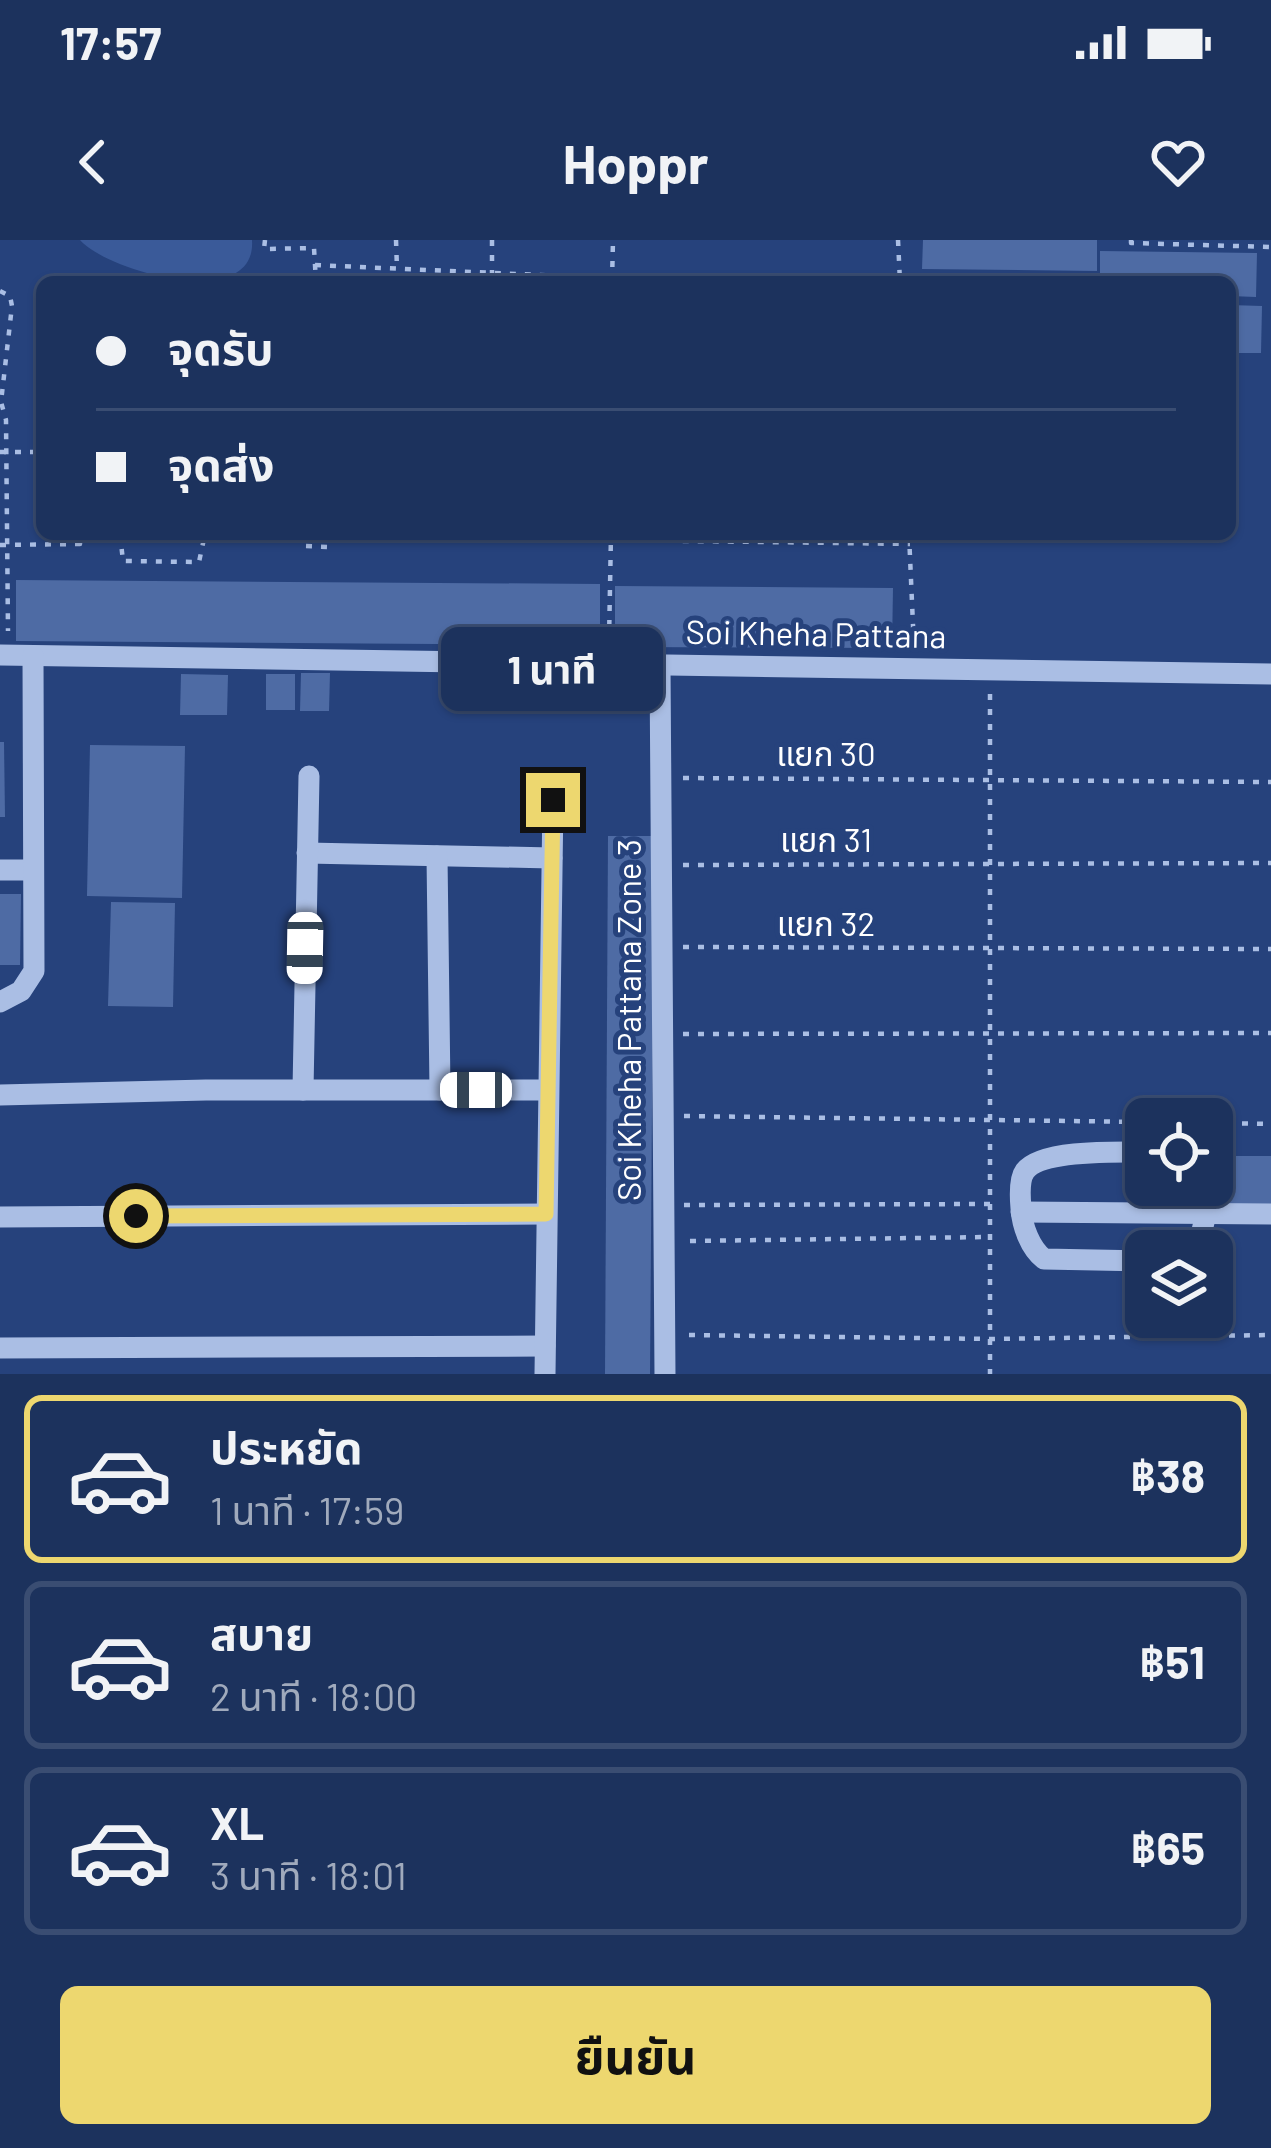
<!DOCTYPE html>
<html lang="th">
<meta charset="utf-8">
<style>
:root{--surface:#1c325d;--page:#253a63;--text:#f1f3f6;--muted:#a0aabc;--line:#3a4d72;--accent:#edd76f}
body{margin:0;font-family:Barlow,"Noto Sans Thai",sans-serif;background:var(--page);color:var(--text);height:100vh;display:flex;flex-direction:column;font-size:45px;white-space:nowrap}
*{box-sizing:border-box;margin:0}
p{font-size:39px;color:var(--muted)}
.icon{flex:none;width:66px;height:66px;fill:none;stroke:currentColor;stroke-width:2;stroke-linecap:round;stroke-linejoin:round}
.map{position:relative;height:1134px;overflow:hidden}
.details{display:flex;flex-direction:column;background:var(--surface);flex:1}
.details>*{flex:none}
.banner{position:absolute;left:36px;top:36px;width:1200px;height:264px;border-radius:18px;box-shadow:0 3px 9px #0004,0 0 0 3px var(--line);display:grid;align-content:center;height:264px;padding:0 60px;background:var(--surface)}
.tools{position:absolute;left:1125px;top:858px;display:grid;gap:24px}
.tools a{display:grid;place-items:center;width:108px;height:108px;border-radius:18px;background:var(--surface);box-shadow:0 3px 9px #0004,0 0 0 3px var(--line);font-size:60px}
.end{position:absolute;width:54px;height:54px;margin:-27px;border:15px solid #edd76f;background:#111;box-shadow:0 0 0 6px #111}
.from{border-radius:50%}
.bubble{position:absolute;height:84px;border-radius:18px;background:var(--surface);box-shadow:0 3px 9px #0004,0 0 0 3px var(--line);font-size:39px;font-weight:700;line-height:84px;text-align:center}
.car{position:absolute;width:36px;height:72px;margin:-36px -18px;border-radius:15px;box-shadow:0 0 9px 3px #0007;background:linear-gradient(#fff 24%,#345 0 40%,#fff 0 76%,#345 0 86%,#fff 0)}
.banner b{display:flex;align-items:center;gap:42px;height:114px;font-size:45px}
.banner b+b{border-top:3px solid var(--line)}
.banner i{width:30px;height:30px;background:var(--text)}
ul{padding:21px 0 0;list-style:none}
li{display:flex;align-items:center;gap:36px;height:168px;margin:0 24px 18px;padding:0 36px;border:6px solid var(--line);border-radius:18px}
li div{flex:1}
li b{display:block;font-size:45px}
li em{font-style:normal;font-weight:700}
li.selected{border-color:var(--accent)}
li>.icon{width:108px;height:108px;stroke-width:1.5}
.cta{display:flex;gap:24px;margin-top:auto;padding:24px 60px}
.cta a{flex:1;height:138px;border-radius:18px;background:var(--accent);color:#111;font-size:48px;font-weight:700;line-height:138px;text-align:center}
.status{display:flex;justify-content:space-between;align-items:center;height:84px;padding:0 60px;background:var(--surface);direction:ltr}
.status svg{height:33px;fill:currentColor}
header{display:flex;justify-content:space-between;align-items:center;height:156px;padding:0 60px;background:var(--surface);font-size:54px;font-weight:700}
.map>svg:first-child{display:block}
.green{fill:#3a5a99}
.building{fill:#4e6ba4}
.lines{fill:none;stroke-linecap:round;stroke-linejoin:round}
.path{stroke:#aabee4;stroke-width:4.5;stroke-dasharray:6 9;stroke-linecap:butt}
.minor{stroke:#aabee4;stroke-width:21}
.route{stroke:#edd76f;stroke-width:15}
.labels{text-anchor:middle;stroke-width:10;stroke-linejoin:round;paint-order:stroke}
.street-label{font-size:33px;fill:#fff;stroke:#26427c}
</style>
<div class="status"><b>17:57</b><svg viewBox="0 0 49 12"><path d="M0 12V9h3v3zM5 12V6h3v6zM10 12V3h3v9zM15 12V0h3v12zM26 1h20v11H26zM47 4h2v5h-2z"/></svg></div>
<header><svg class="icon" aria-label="back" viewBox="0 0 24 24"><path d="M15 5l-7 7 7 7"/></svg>Hoppr<svg class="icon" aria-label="heart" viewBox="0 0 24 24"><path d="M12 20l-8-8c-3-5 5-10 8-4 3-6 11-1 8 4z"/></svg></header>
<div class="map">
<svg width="1271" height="1134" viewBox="0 0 1271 1134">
<rect width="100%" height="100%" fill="#26427c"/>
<path class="green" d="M80 0H252C257 73 108 32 80 0Z"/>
<g class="building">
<path d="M923 0H1097V31L922 29Z"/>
<path d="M1100 11 1257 13 1256 57 1230 56V42H1100Z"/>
<path d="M1230 65 1262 66 1261 113H1230Z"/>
<path d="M16 340 600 344V405L16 401Z"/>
<path d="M615 346 893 348 892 408 615 407Z"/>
<path d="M301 433H330L329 471H300Z"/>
<path d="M181 434 228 435 227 475H180Z"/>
<rect x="266" y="434" width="29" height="36"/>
<path d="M0 502H4L5 577H0Z"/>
<path d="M90 505 185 506 182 658 87 656Z"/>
<path d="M608 596H654L650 1134H605Z"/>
<path d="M0 654H21L20 725H0Z"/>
<path d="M111 662 175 663 173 767 108 766Z"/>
<path d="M1218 916H1271V969L1217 968Z"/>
</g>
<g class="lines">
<g class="path">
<path d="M265 0 264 9 314 8 316 42"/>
<path d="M396 0 397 29"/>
<path d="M492 0V33"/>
<path d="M898 0 900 42"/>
<path d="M1131 0V3L1271 7"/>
<path d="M315 25 697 42"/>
<path d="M612 42 613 0"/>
<path d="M0 51 10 56 12 66 1 162 6 180 8 391"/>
<path d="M0 212H42"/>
<path d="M120 294 123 321 199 322 205 294"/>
<path d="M303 294V306L330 307V294"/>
<path d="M533 294 611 300 910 304"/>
<path d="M909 294 914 408"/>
<path d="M0 305 80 304V294"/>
<path d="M609 401 611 294"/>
<path d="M990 454V1134"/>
<path d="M683 538 1271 542"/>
<path d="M683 625 1271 623"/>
<path d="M683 707 1271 709"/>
<path d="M683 794 1271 793"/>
<path d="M684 876 1146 882"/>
<path d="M1212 883 1271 884"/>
<path d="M684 965 990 964"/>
<path d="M690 1001 990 997"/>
<path d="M689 1095 990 1099 1271 1095"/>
</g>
<g class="minor">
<path d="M0 415 1271 434"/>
<path d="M660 425 665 1134"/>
<path d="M307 613 552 618"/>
<path d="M437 616 440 850"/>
<path d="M0 630H32"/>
<path d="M0 762 21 751 34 731 33 416"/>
<path d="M303 850 309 536"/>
<path d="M0 855 206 850H548"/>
<path d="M1146 912C1119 912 1041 909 1025 931 1019 939 1020 957 1021 968 1022 986 1030 1008 1044 1019L1146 1021"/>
<path d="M1021 972 1271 974"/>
<path d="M0 977 546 974"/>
<path d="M1192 1011 1198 1007 1206 974 1205 945"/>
<path d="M0 1108 545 1106"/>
<path d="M545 1134 553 559"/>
</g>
</g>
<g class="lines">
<path class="route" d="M136 976 546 974 553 560"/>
</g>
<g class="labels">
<g class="street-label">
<text transform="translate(816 394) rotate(1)" y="12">Soi Kheha Pattana</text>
<text x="826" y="526">แยก 30</text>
<text x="826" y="612">แยก 31</text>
<text x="826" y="696">แยก 32</text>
<text transform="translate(629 780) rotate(-90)" y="12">Soi Kheha Pattana Zone 3</text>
</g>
</g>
</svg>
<div class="tools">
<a><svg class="icon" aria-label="locate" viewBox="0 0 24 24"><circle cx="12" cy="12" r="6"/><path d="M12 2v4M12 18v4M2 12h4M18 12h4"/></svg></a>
<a><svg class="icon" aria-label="layers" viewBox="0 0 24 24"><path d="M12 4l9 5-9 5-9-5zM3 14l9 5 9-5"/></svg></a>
</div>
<i class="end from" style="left:136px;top:976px"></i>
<i class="end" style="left:553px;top:560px"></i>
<div class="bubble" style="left:441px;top:387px;width:222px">1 นาที</div>
<i class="car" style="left:305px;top:708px;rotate:181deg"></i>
<i class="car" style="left:476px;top:850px;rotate:270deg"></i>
<div class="banner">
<b><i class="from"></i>จุดรับ</b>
<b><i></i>จุดส่ง</b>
</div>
</div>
<section class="details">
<ul>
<li class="selected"><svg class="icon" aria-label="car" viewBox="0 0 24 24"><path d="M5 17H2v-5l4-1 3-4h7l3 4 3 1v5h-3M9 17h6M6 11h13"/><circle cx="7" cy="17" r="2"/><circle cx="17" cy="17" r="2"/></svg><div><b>ประหยัด</b><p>1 นาที · 17:59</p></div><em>฿38</em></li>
<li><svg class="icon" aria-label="car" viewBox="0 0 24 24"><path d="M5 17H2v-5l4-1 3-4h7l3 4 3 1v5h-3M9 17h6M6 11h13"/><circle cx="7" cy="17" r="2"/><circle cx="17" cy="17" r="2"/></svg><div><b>สบาย</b><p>2 นาที · 18:00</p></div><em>฿51</em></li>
<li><svg class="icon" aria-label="car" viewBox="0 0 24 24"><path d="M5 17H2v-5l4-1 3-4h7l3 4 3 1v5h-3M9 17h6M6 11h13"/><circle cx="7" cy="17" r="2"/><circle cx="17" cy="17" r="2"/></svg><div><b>XL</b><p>3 นาที · 18:01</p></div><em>฿65</em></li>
</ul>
<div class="cta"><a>ยืนยัน</a></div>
</section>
